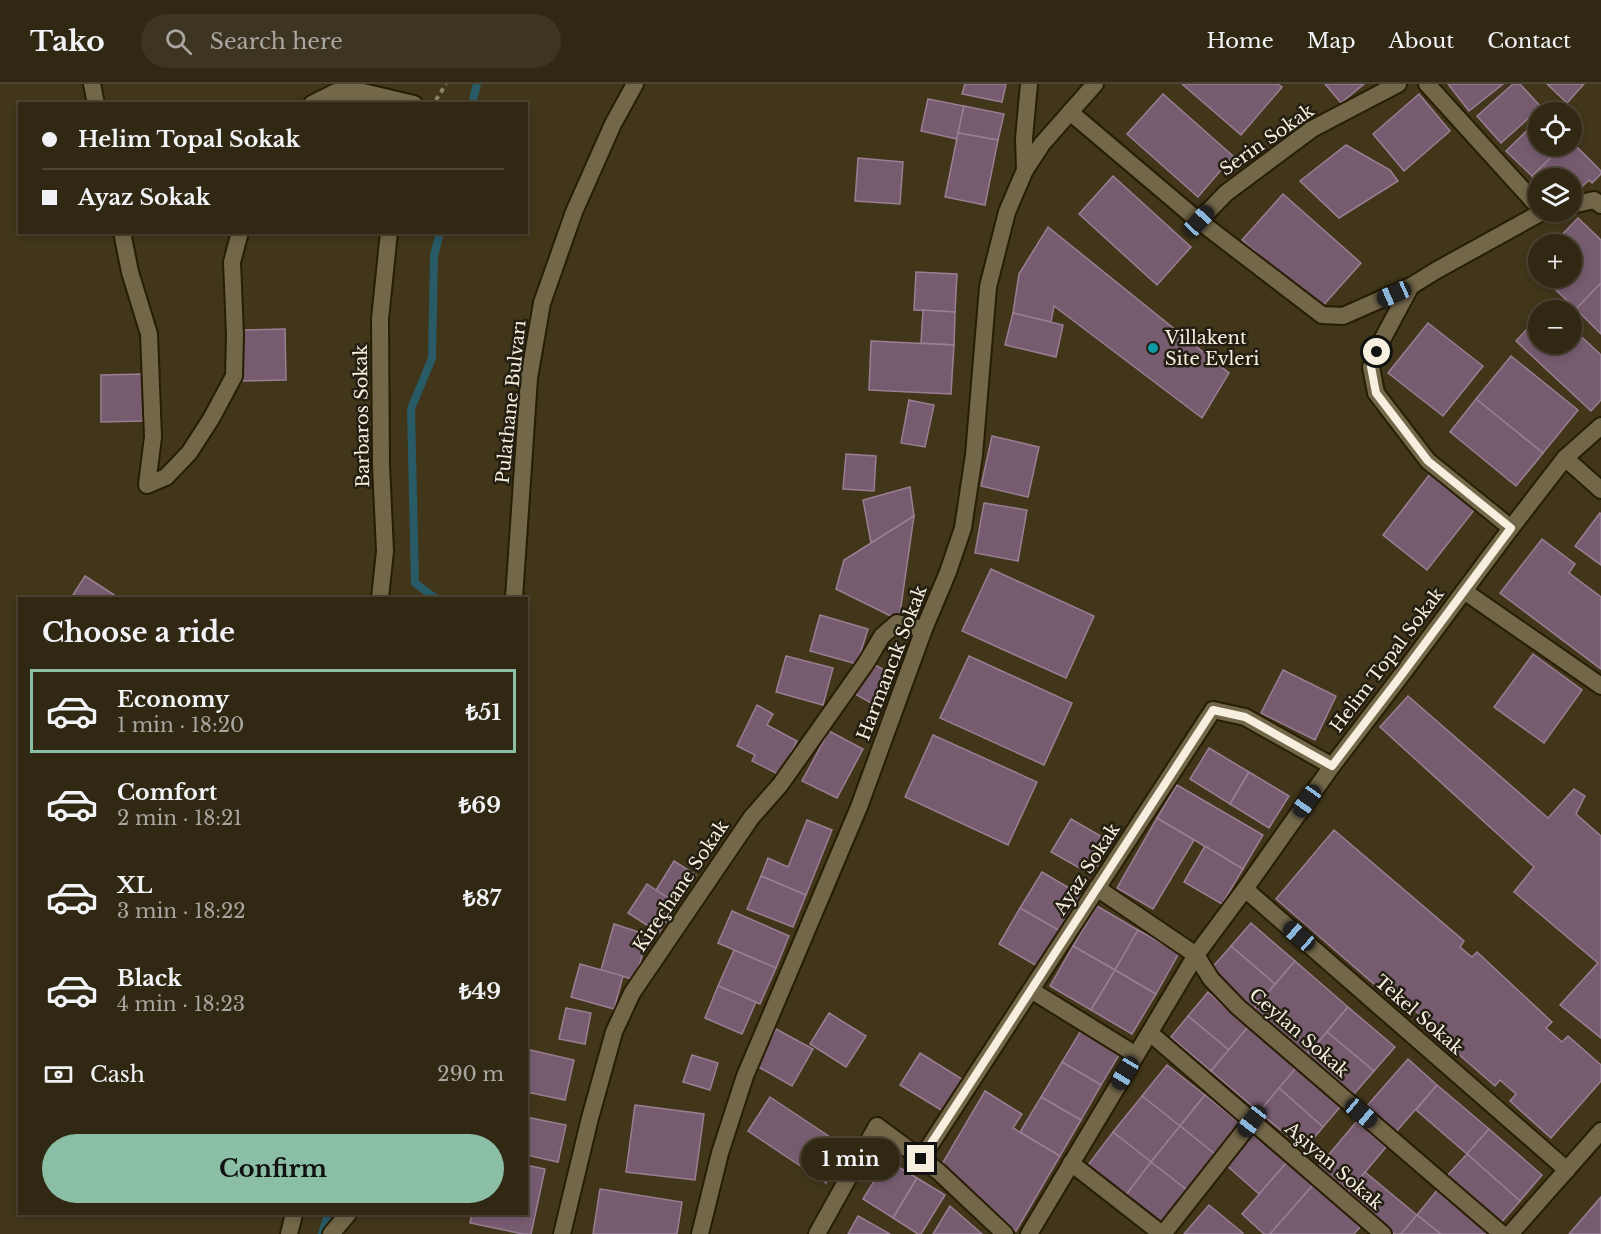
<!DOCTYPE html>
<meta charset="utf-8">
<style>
:root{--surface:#312814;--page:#3d3422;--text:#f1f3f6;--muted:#a8a6a0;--line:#4c4434;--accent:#8abfa5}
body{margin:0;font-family:"Libre Baskerville",serif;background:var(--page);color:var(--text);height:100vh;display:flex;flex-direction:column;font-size:22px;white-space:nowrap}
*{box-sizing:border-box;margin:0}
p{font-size:20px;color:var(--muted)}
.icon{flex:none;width:33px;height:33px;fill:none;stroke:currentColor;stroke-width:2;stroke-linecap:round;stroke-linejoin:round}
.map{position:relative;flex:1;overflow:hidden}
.side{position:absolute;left:18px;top:513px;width:510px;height:618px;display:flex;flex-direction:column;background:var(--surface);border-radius:0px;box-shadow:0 3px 9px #0003,0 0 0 2px var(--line)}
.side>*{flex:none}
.hud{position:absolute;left:18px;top:18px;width:510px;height:132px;border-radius:0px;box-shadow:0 3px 9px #0003,0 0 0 2px var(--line);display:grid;align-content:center;height:132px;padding:0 24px;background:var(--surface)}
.buttons{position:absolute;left:1528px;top:18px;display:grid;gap:12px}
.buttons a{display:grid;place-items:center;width:54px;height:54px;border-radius:50%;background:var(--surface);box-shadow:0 3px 9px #0003,0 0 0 2px var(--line);font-size:30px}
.end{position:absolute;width:27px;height:27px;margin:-14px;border:8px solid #f6efdf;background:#111;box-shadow:0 0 0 3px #111}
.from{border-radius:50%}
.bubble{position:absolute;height:42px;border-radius:21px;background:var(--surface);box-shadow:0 3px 9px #0003,0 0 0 2px var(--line);font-size:20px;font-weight:700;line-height:42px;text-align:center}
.car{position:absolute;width:18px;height:36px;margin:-18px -9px;border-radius:8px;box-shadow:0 0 4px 2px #0007;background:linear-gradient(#222 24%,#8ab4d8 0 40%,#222 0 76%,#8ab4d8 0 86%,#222 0)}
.hud b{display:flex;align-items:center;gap:21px;height:57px;font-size:22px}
.hud b+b{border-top:2px solid var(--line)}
.hud i{width:15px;height:15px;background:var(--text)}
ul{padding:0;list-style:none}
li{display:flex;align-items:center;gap:18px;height:84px;margin:0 12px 9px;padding:0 12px;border:3px solid transparent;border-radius:0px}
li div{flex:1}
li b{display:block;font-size:22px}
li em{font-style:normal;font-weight:700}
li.selected{border-color:var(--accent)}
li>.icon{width:54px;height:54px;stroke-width:1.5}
h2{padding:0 24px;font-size:27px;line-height:72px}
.pay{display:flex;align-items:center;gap:15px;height:66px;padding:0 24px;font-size:22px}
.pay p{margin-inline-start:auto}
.button{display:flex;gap:12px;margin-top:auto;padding:12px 24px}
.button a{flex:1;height:69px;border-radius:36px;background:var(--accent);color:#111;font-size:24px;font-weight:700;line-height:69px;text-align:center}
header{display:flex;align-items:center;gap:36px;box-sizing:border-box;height:84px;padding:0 30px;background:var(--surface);border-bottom:2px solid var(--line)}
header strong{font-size:28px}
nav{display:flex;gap:33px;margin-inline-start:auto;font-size:21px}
.search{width:420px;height:54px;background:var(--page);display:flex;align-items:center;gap:15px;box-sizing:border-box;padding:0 21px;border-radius:33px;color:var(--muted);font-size:22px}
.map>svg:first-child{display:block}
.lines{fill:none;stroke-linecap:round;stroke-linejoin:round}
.stream{stroke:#295b67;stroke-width:8}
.building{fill:#775c70;stroke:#9a7e93;stroke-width:1.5}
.service-casing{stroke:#271d02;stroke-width:20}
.minor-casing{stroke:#271d02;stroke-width:20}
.tertiary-casing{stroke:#271d02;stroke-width:20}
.path{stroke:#8c836c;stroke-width:4;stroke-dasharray:4.5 4.5;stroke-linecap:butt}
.service{stroke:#73674a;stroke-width:16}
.minor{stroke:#73674a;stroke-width:16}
.tertiary{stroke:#73674a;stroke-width:16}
.route{stroke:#f6efdf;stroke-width:8}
.culture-dot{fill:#0f9aa8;stroke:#231e12;stroke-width:2}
.labels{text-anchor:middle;stroke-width:5;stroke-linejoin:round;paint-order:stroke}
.street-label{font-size:18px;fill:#f6efdf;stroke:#231e12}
.poi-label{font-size:18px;fill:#f6efdf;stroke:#231e12;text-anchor:start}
</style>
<header>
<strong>Tako</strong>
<div class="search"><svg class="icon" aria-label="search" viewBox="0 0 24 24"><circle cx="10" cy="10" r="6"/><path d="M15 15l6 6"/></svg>Search here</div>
<nav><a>Home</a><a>Map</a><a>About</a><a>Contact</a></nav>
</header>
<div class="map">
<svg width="1601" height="1150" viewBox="0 0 1601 1150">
<rect width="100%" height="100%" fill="#41361a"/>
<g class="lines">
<g class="stream">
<path d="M472 20 477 0"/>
<path d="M435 514 415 499 411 325 432 274 434 172 440 148"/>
<path d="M322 1150 328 1130"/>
</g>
</g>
<g class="building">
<path d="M965 0H1006L1002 18 962 10Z"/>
<path d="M1182 0H1278L1282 3 1241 51Z"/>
<path d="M1325 0H1364L1341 19Z"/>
<path d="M1448 0H1503L1469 27Z"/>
<path d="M1513 0H1520L1541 23 1501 59 1477 32Z"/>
<path d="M1547 0H1584L1567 19Z"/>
<path d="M1163 10 1233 72 1198 113 1127 50Z"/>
<path d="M1419 10 1450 47 1404 87 1373 50Z"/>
<path d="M928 15 964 22 957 55 921 47Z"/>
<path d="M964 22 1004 30 998 56 958 49Z"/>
<path d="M1539 35V62H1563L1532 92 1506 67Z"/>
<path d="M958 49 998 56 985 121 945 113Z"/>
<path d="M1572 58 1601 87V90L1592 99 1589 96 1572 112V94H1539V100L1532 92 1563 62H1572Z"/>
<path d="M1346 61 1390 86 1398 97 1339 134 1300 97Z"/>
<path d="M858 74 903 78 900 120 855 117Z"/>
<path d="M1113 92 1191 163 1157 201 1079 130Z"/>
<path d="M1283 110 1361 179 1320 225 1242 156Z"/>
<path d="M1578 134 1601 156V199L1576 225 1543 194H1572V160H1553Z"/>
<path d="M1048 143 1229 289 1202 334 1054 222 1051 238 1013 229 1019 190Z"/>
<path d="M916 188 957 190 955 228 914 226Z"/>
<path d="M1601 199V250L1576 225Z"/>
<path d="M923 226 955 228 954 261 921 259Z"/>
<path d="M1013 229 1063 241 1056 273 1005 261Z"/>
<path d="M1539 232V260H1572V244L1601 271V316L1591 327 1516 257Z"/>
<path d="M1428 239 1483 282 1443 332 1388 289Z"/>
<path d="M285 245 286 296 242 297 240 246Z"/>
<path d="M871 257 954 261 951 310 869 306Z"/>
<path d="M1511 272 1578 326 1543 369 1476 315Z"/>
<path d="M143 290 144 337 101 338V291Z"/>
<path d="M1476 315 1543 369 1516 402 1450 348Z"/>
<path d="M909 316 934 321 925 363 901 359Z"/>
<path d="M992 352 1039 363 1028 413 981 402Z"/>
<path d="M846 370 876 372 874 407 843 405Z"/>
<path d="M1430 390 1475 425 1427 486 1383 451Z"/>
<path d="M910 403 914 432 871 459 863 416Z"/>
<path d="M984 419 1027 426 1018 477 975 469Z"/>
<path d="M1600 429 1601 430V481L1575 462Z"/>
<path d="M914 432 899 536 836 505 844 476Z"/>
<path d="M1542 455 1575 480 1569 489 1601 513V585L1500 509Z"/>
<path d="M991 485 1094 532 1066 594 962 547Z"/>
<path d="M85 492 119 514H71Z"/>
<path d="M820 531 868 545 857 580 810 567Z"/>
<path d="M1533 570 1582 606 1544 659 1494 623Z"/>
<path d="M786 572 833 584 823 621 776 608Z"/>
<path d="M969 572 1072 619 1044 681 940 634Z"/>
<path d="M871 579 894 591 878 623 855 610Z"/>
<path d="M1283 586 1336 612 1315 656 1261 629Z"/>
<path d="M1408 612 1548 734 1574 705 1585 712 1576 730 1601 752V954L1560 921 1598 879 1514 808 1534 783 1380 643Z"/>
<path d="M757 621 773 630 767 641 797 657 780 691 752 677 755 671 737 662Z"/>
<path d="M829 647 863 665 837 714 802 697Z"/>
<path d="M933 651 1037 698 1008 761 905 713Z"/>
<path d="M1209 664 1249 688 1230 720 1190 695Z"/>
<path d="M1249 688 1289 712 1269 744 1230 720Z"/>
<path d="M1177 701 1263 751 1243 785 1157 734Z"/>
<path d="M1157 734 1194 756 1153 825 1117 804Z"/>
<path d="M1071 735 1111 758 1092 791 1051 768Z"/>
<path d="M807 736 832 746 806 811 761 792 768 774 788 783Z"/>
<path d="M1334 746 1464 857 1460 863 1472 873 1477 868 1552 938 1546 944 1562 958 1568 952 1601 981V997L1551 1054 1510 1017 1516 1010 1500 996 1495 1002 1418 935 1419 930 1410 923 1404 926 1276 815Z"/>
<path d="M1205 762 1243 785 1222 820 1184 798Z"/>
<path d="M674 777 696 791 677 820 656 806Z"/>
<path d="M1042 788 1086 814 1065 850 1020 824Z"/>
<path d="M761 792 806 811 793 843 747 825Z"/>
<path d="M647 800 677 820 659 849 628 829Z"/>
<path d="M1097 822 1138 846 1115 886 1073 862Z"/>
<path d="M1020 824 1065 850 1044 886 999 860Z"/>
<path d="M732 827 789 852 776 884 718 859Z"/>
<path d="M1251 839 1295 877 1275 900 1231 862Z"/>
<path d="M614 840 648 851 635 896 601 886Z"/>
<path d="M1138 846 1179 869 1156 910 1115 886Z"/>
<path d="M1073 862 1115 886 1091 926 1050 902Z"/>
<path d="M1231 862 1275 900 1254 925 1210 886Z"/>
<path d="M734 866 776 884 760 920 718 902Z"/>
<path d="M1295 877 1348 923 1307 971 1254 925Z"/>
<path d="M580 880 623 892 614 925 571 913Z"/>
<path d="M1115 886 1156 910 1132 950 1091 926Z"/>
<path d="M718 902 756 918 742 950 705 934Z"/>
<path d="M1208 908 1248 943 1229 966 1188 932Z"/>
<path d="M1348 923 1395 963 1374 987 1327 948Z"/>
<path d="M566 924 591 929 585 960 559 955Z"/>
<path d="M829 929 866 952 846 983 810 960Z"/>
<path d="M1188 932 1229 966 1211 987 1171 953Z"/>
<path d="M1248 943 1296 984 1259 1028 1211 987Z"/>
<path d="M776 945 813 965 792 1002 755 981Z"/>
<path d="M1082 945 1121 968 1101 1001 1062 978Z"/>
<path d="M1327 948 1374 987 1354 1010 1307 971Z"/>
<path d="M526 965 574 976 565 1016 526 1008Z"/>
<path d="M920 969 965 997 946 1029 900 1001Z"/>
<path d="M692 971 718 979 710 1006 683 998Z"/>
<path d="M1408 975 1437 1001 1395 1049 1366 1023Z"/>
<path d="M1062 978 1101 1001 1081 1036 1041 1013Z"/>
<path d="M1167 981 1205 1011 1180 1042 1142 1012Z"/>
<path d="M1296 984 1341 1022 1323 1043 1279 1004Z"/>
<path d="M1437 1001 1489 1045 1467 1070 1416 1026Z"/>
<path d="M1279 1004 1323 1043 1304 1066 1259 1028Z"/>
<path d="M985 1007 1022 1030 1013 1044 1060 1072 1016 1147 942 1080Z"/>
<path d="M1205 1011 1241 1040 1216 1071 1180 1042Z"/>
<path d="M1142 1012 1180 1042 1151 1078 1113 1048Z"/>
<path d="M770 1013 848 1065 826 1099 748 1047Z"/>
<path d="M1041 1013 1081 1036 1060 1072 1020 1048Z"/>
<path d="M635 1021 704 1030 695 1096 626 1088Z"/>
<path d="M526 1033 566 1041 558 1078 526 1071Z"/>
<path d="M1356 1038 1386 1063 1346 1111 1316 1086Z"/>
<path d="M1180 1042 1216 1071 1188 1107 1151 1078Z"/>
<path d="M1489 1045 1542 1091 1520 1117 1467 1070Z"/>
<path d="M1113 1048 1151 1078 1126 1111 1088 1081Z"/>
<path d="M1254 1049 1287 1078 1259 1110 1226 1081Z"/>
<path d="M1467 1070 1520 1117 1500 1140 1446 1093Z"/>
<path d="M887 1076 917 1094 893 1134 863 1115Z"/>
<path d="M1151 1078 1188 1107 1162 1140 1126 1111Z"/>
<path d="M1287 1078 1313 1101 1270 1150H1264L1242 1130Z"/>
<path d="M526 1081 545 1085 531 1150H523L470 1139 472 1130H526Z"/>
<path d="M1365 1088 1417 1131 1401 1150H1394L1346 1111Z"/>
<path d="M917 1094 945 1111 921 1150H918L893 1134Z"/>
<path d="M1313 1101 1361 1142 1354 1150H1270Z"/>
<path d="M600 1105 682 1118 677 1150H593Z"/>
<path d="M1438 1105 1491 1150H1441L1417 1131Z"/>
<path d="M1601 1113V1150H1569Z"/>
<path d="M1209 1121 1243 1149 1242 1150H1184Z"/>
<path d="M950 1122 982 1150H933Z"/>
<path d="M1417 1131 1441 1150H1401Z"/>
<path d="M858 1132 890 1150H848Z"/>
</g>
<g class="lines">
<g class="service-casing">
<path id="service" d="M1031 906 1136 971"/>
</g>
<g class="minor-casing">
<g id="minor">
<path d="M92 0 96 20"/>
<path d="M1427 0 1534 118 1539 122"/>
<path d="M312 20 336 8H363L414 20"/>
<path d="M1070 28 1194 133 1322 231 1343 232 1411 202 1437 186 1542 128"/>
<path d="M1025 86 1042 60 1095 0"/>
<path d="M1572 121 1594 116 1601 121"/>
<path d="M1199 137 1226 109 1312 45 1398 0"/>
<path d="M122 148 130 188 149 250 153 353 147 401 166 393 189 369 211 335 234 292 235 251 232 178 240 148"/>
<path d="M1411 202 1383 254 1371 283 1376 309 1428 377 1511 444"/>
<path d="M1565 374 1601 406"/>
<path d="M1464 507 1601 602"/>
<path d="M380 514 385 467 381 381 380 235 389 148"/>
<path d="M1097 804 1196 871 1211 895 1238 923 1502 1150"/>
<path d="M1245 805 1567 1086"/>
<path d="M1150 949 1383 1150"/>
<path d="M921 1075 1213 626 1245 633 1332 682"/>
<path d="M1071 1079 1162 1150"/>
<path d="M289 1150 294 1130"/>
<path d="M562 1150 590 1034 614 948 632 909 751 734 780 701 866 579 882 552 897 539 924 545"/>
<path d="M700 1150 720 1069 745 992 859 723 924 545 948 488 963 444 974 371 988 203 1007 128 1025 86 1024 54 1029 0"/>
<path d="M817 1150 877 1042 939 1088 1005 1150"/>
<path d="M1029 1150 1196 871 1245 805 1332 682 1403 589 1511 444 1565 374 1601 342"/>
<path d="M1163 1150 1252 1037"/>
<path d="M1510 1150 1601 1047"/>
</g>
</g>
<g class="tertiary-casing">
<g id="tertiary">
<path d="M514 514 529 294 542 219 574 128 613 40 635 0"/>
<path d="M331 1150 348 1130"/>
</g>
</g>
<path class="path" d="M436 16 446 0"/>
<use href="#service" class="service"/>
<use href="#minor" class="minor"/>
<use href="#tertiary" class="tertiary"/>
</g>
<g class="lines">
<path class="route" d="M921 1075 1213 626 1245 633 1332 682 1403 589 1511 444 1428 377 1376 309 1371 283 1377 268"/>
</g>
<circle class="culture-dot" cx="1153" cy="264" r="6"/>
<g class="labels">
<g class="street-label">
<text transform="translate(1267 56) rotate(-35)" y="6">Serin Sokak</text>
<text transform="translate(511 318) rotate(-84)" y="6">Pulathane Bulvarı</text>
<text transform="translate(362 332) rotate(-91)" y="6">Barbaros Sokak</text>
<text transform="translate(1387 576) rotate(-53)" y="6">Helim Topal Sokak</text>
<text transform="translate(892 579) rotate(-69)" y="6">Harmancık Sokak</text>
<text transform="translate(1087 785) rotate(-57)" y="6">Ayaz Sokak</text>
<text transform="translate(681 802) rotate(-56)" y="6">Kireçhane Sokak</text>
<text transform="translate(1419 931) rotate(41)" y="6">Tekel Sokak</text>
<text transform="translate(1299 949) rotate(41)" y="6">Ceylan Sokak</text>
<text transform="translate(1334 1082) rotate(41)" y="6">Aşiyan Sokak</text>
</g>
<g class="poi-label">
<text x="1165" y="260">Villakent<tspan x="1165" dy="21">Site Evleri</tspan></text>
</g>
</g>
</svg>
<div class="buttons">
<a><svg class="icon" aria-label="locate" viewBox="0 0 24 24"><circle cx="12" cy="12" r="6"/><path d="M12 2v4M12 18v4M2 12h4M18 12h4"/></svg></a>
<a><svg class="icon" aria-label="layers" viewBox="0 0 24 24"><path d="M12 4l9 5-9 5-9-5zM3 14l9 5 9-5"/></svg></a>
<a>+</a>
<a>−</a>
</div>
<i class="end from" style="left:1377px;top:268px"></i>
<i class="end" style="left:921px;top:1075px"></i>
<div class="bubble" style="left:801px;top:1054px;width:99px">1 min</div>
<i class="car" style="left:1199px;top:137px;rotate:43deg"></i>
<i class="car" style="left:1394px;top:210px;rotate:246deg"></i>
<i class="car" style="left:1307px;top:717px;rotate:215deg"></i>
<i class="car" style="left:1299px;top:852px;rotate:311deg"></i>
<i class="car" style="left:1125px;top:989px;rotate:211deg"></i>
<i class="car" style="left:1361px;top:1029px;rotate:130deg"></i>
<i class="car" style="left:1252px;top:1037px;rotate:218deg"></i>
<div class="hud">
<b><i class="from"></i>Helim Topal Sokak</b>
<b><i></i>Ayaz Sokak</b>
</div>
<section class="side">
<h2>Choose a ride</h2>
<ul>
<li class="selected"><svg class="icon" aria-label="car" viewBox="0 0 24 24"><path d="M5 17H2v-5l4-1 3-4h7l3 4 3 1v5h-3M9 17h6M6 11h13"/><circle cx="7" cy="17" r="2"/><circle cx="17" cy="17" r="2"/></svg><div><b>Economy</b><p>1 min · 18:20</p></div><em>₺51</em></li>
<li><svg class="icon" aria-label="car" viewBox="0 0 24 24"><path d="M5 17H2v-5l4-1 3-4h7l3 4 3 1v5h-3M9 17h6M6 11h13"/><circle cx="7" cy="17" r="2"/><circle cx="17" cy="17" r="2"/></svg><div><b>Comfort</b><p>2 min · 18:21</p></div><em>₺69</em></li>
<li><svg class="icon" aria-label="car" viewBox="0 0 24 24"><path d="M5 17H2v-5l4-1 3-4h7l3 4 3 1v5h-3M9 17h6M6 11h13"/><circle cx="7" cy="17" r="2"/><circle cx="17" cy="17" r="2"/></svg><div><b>XL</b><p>3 min · 18:22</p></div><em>₺87</em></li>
<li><svg class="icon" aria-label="car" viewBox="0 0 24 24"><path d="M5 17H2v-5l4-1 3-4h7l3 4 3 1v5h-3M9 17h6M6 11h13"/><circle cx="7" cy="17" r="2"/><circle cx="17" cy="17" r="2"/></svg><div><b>Black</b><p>4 min · 18:23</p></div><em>₺49</em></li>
</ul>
<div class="pay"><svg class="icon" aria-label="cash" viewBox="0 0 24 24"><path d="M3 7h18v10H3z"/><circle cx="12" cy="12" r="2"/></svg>Cash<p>290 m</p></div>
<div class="button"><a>Confirm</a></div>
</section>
</div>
